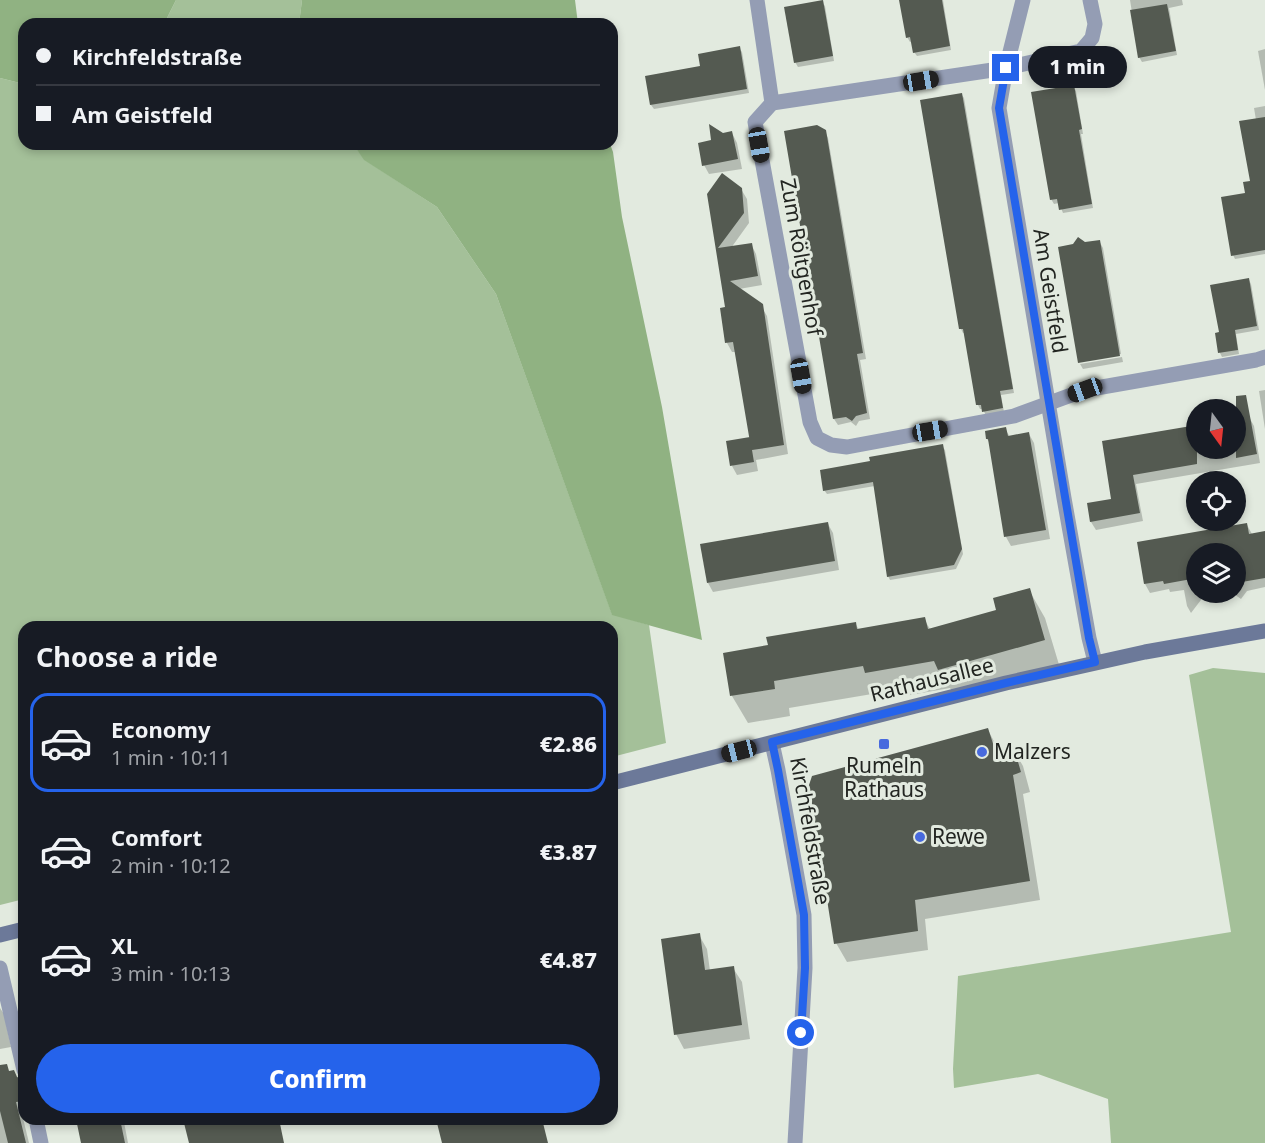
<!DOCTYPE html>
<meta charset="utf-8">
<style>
:root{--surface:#171b24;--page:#242831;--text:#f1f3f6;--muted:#9ea1a6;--line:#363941;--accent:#2563eb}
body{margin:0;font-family:"Noto Sans",sans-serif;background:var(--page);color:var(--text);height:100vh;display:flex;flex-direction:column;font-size:22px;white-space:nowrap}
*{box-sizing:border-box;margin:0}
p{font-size:20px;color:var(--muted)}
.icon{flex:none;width:33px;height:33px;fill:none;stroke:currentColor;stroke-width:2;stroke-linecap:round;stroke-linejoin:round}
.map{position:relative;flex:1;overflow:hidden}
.side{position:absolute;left:18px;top:621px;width:600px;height:504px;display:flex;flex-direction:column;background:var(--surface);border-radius:18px;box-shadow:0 3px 9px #0003}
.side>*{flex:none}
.banner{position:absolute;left:18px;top:18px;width:600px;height:132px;border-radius:18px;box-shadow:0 3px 9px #0003;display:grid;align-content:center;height:132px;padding:0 18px;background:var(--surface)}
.needle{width:39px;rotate:165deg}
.fabs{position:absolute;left:1186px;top:399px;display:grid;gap:12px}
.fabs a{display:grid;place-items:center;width:60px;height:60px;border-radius:50%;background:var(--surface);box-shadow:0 3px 9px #0003;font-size:30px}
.end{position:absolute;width:27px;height:27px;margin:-14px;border:8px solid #2563eb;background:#fff;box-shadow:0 0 0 3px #fff}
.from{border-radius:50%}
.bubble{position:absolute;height:42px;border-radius:21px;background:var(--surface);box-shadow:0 3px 9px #0003;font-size:20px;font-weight:800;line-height:42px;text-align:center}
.car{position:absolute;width:18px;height:36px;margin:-18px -9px;border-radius:8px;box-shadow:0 0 4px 2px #0007;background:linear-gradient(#222 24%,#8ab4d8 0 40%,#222 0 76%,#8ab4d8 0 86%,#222 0)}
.banner b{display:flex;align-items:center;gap:21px;height:57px;font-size:22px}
.banner b+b{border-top:2px solid var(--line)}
.banner i{width:15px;height:15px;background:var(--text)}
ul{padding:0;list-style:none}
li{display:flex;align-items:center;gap:18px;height:99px;margin:0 12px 9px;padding:0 6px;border:3px solid transparent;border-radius:18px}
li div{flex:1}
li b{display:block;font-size:22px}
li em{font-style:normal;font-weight:800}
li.current{border-color:var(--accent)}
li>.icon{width:54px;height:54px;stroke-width:1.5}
h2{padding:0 18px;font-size:27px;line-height:72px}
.primary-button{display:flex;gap:12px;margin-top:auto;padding:12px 18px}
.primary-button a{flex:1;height:69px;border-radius:36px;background:var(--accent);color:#fff;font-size:24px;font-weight:800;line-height:69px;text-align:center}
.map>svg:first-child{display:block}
.green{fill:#a4c099}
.forest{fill:#90b282}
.shadow{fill:#0003}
.building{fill:#545a51}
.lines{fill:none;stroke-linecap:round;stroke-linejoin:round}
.street{stroke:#949db4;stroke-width:15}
.secondary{stroke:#6c7999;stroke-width:15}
.route{stroke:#2563eb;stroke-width:8}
.poi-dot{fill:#486ade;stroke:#e2eadf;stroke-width:2}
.labels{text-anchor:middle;stroke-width:6;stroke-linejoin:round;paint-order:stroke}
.street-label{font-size:21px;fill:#222521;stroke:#e2eadf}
.poi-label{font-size:21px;fill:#222521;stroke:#e2eadf;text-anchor:start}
</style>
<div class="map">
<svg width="1265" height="1143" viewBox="0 0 1265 1143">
<rect width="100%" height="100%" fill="#e2eadf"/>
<g class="green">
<path d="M176 0H302L299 24H164Z"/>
<path d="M0 78 24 84V144H353L365 160 437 207 496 294 612 614 649 625 666 743 612 757V627H24V899L0 905Z"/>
<path d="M1213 668 1265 673V1143H1111L1108 1099 1038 1074 954 1088 953 1069 958 976 1231 932 1189 675Z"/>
</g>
<g class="forest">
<path d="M0 0H176L164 24H24V84L0 78Z"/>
<path d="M302 0H575L578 24H299Z"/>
<path d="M353 144H610L613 152 622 217 662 407 702 640 612 615 496 294 437 207 364 160Z"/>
</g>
<g class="shadow">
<path d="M901 0H943L951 50 917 56 914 52 912 41 910 42 907 37Z"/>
<path d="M1130 0H1182L1183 5 1169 8 1177 55 1142 62 1139 57Z"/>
<path d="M822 2 825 6 834 61 798 67 795 62Z"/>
<path d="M739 48 742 52 749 93 654 109 651 105 647 77 702 68Z"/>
<path d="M1265 49V90L1258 51Z"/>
<path d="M1073 86 1076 91 1083 134H1081L1093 208 1063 213 1059 203 1054 204 1051 199Z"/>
<path d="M961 94 964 98 1014 393 1001 395 1004 412 986 416 983 409H980L978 405 965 333H963L961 329Z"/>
<path d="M1265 106V254L1235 259 1233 255 1247 194 1252 182 1256 120 1254 108Z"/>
<path d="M825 131 828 138 866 359 860 360 870 419 859 421 856 426 851 422 838 425 834 419 785 132Z"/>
<path d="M732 133 737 143 742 169 709 174 704 165 713 142 723 135Z"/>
<path d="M741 189 747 199 749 223 731 248 751 244 756 254 762 285 739 289 761 306 767 316 788 454 756 460 758 471 737 475 732 466 752 445 736 352H732L727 343 721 309 727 308 709 194Z"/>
<path d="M1099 241 1103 248 1121 354 1079 361 1085 244Z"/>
<path d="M1249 280 1251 284 1259 330 1236 334 1239 354 1222 357 1220 353V334Z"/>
<path d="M1122 357 1123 362 1083 369 1080 364Z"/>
<path d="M1265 390V429L1259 391Z"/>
<path d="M1249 417 1254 426 1260 463 1136 484 1143 521 1096 530 1091 522 1089 505 1113 500 1104 442 1197 426V448H1236V420Z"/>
<path d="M1005 429 1010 437 1029 434 1034 443 1050 539 1011 546 1006 537 990 443 987 439Z"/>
<path d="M942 446 945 450 963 554 956 569 890 580 888 576 875 486 827 494 824 490 871 462Z"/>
<path d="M828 524 833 533 839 570 713 592 708 583Z"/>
<path d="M1247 525 1252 534 1265 533V587L1247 591 1241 599 1231 592H1236V554H1197V592H1207L1191 613 1187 606 1184 590 1170 592 1169 589 1150 593 1145 584 1138 543Z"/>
<path d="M1029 590 1045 618 1060 668 955 697 950 688 882 700 878 693 789 708 790 716 748 723 732 696 725 654 770 647 855 623 859 630 924 619 930 629 998 611Z"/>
<path d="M988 730 999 751 1012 747 1023 766 1030 792 1023 794 1040 900 925 919 928 950 847 962 836 943Z"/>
<path d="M699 935 707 949 710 971 733 968 742 982 750 1039 684 1049 676 1034Z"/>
<path d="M24 995V1021L18 997Z"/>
<path d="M0 1008 4 1014 11 1047 0 1049Z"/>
<path d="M0 1074 15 1085 29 1143H0Z"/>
<path d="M77 1119H128L129 1121 124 1122 128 1143H86Z"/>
</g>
<g class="building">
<path d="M823 0 833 56 794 63 784 7Z"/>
<path d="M899 0H942L950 46 913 53 910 37 906 38Z"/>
<path d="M1167 4 1176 51 1138 58 1130 10Z"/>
<path d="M740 46 747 89 650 105 645 76 700 66 698 54Z"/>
<path d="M1074 85 1082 129 1079 130 1092 204 1059 210 1057 199 1050 200 1031 92Z"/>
<path d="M962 93 1013 389 1000 391 1003 408 982 412 981 405H976L963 329H959L920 100Z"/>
<path d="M1265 117V250L1231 256 1221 197 1245 193 1243 182 1250 181 1239 121Z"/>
<path d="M709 124 723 133 732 131 738 159 702 166 698 143 711 140Z"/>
<path d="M817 125 826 130 863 353 857 354 867 413 856 416 852 421 846 417 833 419 784 131Z"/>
<path d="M722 173 742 188 744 213 718 248 752 243 758 276 730 281 763 304 784 445 752 450 754 462 730 466 726 441 750 437 751 448 733 342 725 343 720 308 725 307 707 194Z"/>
<path d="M1078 237 1085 242 1100 240 1120 356 1078 363 1058 247 1073 244Z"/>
<path d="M1249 278 1257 326 1235 330 1238 350 1218 353 1215 333 1219 332 1210 285Z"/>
<path d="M1246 395 1257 454 1236 458V396Z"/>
<path d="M1197 425V464L1133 475 1140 513 1090 522 1087 503 1111 499 1102 441Z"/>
<path d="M1006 427 1008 436 1029 432 1046 530 1004 537 988 439H986L985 431Z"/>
<path d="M943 444 962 549 954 565 887 577 873 482 823 491 820 470 870 461 869 457Z"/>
<path d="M828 522 835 561 707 583 700 544Z"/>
<path d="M1247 523 1249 534 1265 531V578L1236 583V554H1197V578L1164 584 1163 581 1144 584 1137 542Z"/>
<path d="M1030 588 1045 640 938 670 934 661 865 673 863 666 774 681 775 689 730 696 723 653 768 645 766 637 856 622 857 629 925 617 928 629 996 610 993 598Z"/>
<path d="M988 728 995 750 1013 745 1021 772 1013 775 1030 881 915 900 918 931 834 944 809 785 812 776Z"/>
<path d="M700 933 705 970 734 966 742 1025 674 1035 661 939Z"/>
<path d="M7 1064 9 1071 14 1070 17 1077 24 1080V1101L16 1102 26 1143H8L0 1111V1065Z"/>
<path d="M76 1119H120L125 1143H81Z"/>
<path d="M183 1119H279L284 1143H189Z"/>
<path d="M436 1119H542L548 1143H442Z"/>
</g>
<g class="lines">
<g class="street">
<path d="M757 0 772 103 755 122 810 422 817 438 831 445 847 447 1014 416 1085 390 1256 360 1265 357"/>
<path d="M1090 0 1095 24 1092 38 1081 51 1006 68 999 108 1064 498 1089 638 1095 662"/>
<path d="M772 103 1006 68 1023 0"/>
<path d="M772 743 778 770 804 915 805 968 795 1143"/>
<path d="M0 968 24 1070"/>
<path d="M36 1119 41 1143"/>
</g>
<g class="secondary">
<path d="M612 783 1006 683 1145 652 1265 631"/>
<path d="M0 935 24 929"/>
</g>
</g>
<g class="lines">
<path class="route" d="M801 1033 805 968 804 915 778 770 772 742 1006 683 1095 662 1089 638 999 108 1006 68"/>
</g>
<g class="poi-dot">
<rect x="878" y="738" width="12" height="12" rx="3"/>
<circle cx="982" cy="752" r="6"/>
<circle cx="920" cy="837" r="6"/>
</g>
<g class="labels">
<g class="street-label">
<text transform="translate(801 257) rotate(80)" y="7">Zum Röltgenhof</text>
<text transform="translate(1050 291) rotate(81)" y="7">Am Geistfeld</text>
<text transform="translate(932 680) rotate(-14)" y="7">Rathausallee</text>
<text transform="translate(810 831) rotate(80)" y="7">Kirchfeldstraße</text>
</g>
<g class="poi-label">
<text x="994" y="759">Malzers</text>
<text x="884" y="773" text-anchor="middle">Rumeln<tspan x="884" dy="24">Rathaus</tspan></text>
<text x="932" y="844">Rewe</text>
</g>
</g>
</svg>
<div class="fabs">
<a><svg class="needle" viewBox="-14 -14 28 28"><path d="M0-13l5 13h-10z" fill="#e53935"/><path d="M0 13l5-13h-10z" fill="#9ea1a6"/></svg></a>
<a><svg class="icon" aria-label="locate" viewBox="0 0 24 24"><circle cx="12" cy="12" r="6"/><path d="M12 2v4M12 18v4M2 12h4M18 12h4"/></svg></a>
<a><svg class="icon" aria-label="layers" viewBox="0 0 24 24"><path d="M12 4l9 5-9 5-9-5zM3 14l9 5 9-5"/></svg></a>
</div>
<i class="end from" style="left:801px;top:1033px"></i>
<i class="end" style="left:1006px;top:68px"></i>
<div class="bubble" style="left:1028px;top:46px;width:99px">1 min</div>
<i class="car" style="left:921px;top:81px;rotate:81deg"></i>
<i class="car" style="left:759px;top:145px;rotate:170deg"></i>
<i class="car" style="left:801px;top:376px;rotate:170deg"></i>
<i class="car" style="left:1085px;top:390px;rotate:250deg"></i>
<i class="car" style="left:930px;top:431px;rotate:80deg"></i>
<i class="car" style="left:739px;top:751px;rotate:256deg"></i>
<div class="banner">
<b><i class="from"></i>Kirchfeldstraße</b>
<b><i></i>Am Geistfeld</b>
</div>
<section class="side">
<h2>Choose a ride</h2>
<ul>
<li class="current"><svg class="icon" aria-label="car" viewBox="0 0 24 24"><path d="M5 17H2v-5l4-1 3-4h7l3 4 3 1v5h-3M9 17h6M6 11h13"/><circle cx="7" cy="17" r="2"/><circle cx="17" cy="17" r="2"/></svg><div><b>Economy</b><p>1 min · 10:11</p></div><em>€2.86</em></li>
<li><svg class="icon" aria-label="car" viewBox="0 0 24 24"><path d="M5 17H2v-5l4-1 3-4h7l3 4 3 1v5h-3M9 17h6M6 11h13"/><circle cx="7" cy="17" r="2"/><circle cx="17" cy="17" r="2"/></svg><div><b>Comfort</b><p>2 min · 10:12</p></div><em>€3.87</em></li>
<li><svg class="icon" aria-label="car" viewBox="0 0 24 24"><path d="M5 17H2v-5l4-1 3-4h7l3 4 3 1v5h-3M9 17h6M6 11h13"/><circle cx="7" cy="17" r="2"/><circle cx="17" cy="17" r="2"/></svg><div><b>XL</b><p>3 min · 10:13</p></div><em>€4.87</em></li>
</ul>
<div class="primary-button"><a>Confirm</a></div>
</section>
</div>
